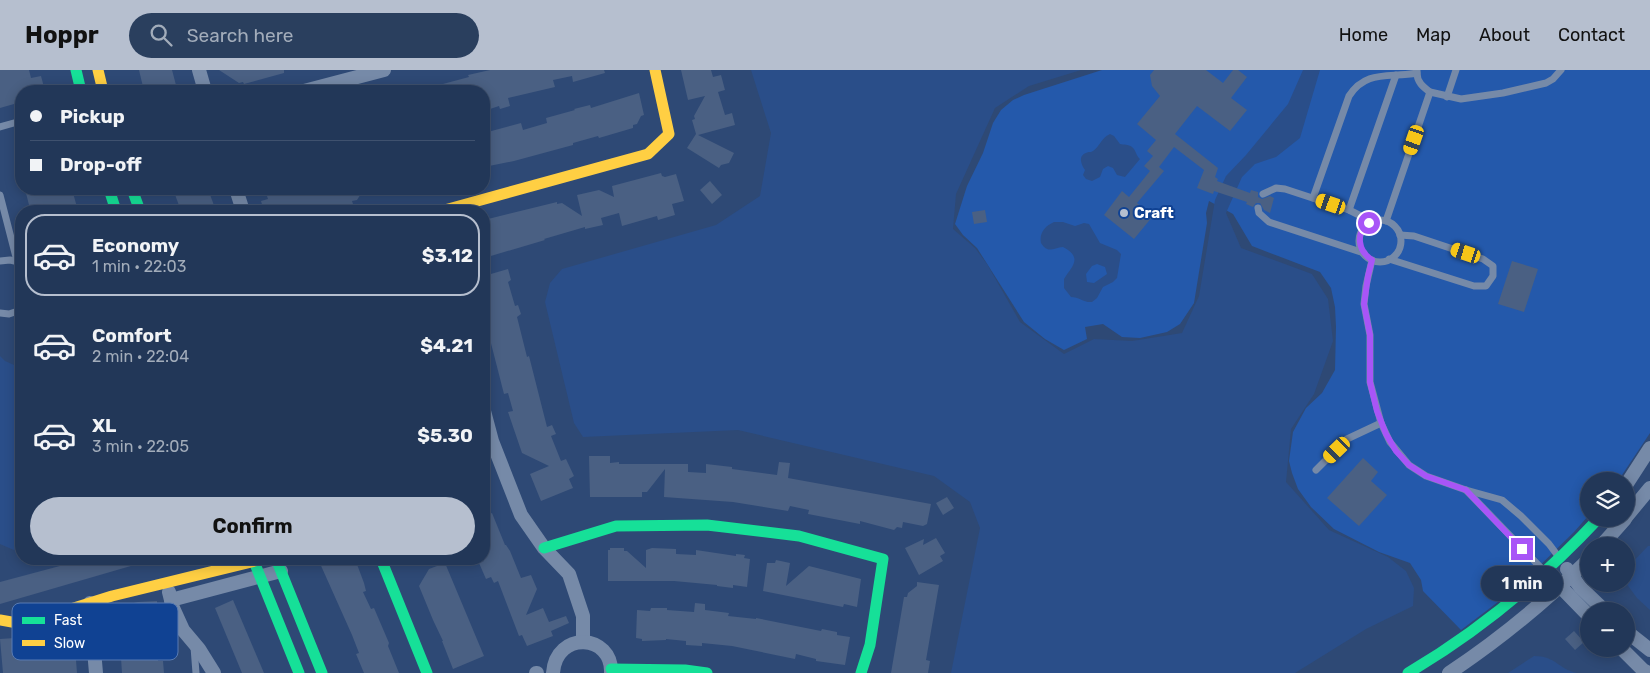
<!DOCTYPE html>
<meta charset="utf-8">
<style>
:root{--surface:#223758;--page:#2a3f5e;--text:#f1f3f6;--muted:#a2acba;--line:#3f516e;--accent:#b6bfcf}
body{margin:0;font-family:Rubik,sans-serif;background:var(--page);color:var(--text);height:100vh;display:flex;flex-direction:column;font-size:19px;white-space:nowrap}
*{box-sizing:border-box;margin:0}
p{font-size:16px;color:var(--muted)}
.icon{flex:none;width:28px;height:28px;fill:none;stroke:currentColor;stroke-width:2;stroke-linecap:round;stroke-linejoin:round}
.map{position:relative;flex:1;overflow:hidden}
.details{position:absolute;left:15px;top:135px;width:475px;height:360px;display:flex;flex-direction:column;background:var(--surface);border-radius:20px;box-shadow:0 2px 12px #0003,0 0 0 1px var(--line)}
.details>*{flex:none}
.hud{position:absolute;left:15px;top:15px;width:475px;height:110px;border-radius:20px;box-shadow:0 2px 12px #0003,0 0 0 1px var(--line);display:grid;align-content:center;height:110px;padding:0 15px;background:var(--surface)}
.tools{position:absolute;left:1580px;top:402px;display:grid;gap:10px}
.tools a{display:grid;place-items:center;width:55px;height:55px;border-radius:50%;background:var(--surface);box-shadow:0 2px 12px #0003,0 0 0 1px var(--line);font-size:25px}
.end{position:absolute;width:22px;height:22px;margin:-11px;border:6px solid #a855f7;background:#fff;box-shadow:0 0 0 2px #fff}
.from{border-radius:50%}
.bubble{position:absolute;height:35px;border-radius:18px;background:var(--surface);box-shadow:0 2px 12px #0003,0 0 0 1px var(--line);font-size:16px;font-weight:700;line-height:35px;text-align:center}
.car{position:absolute;width:15px;height:30px;margin:-15px -8px;border-radius:6px;box-shadow:0 0 4px 1px #0007;background:linear-gradient(#f5c518 24%,#345 0 40%,#f5c518 0 76%,#345 0 86%,#f5c518 0)}
.hud b{display:flex;align-items:center;gap:18px;height:48px;font-size:19px}
.hud b+b{border-top:1px solid var(--line)}
.hud i{width:12px;height:12px;background:var(--text)}
ul{padding:9px 0 0;list-style:none}
li{display:flex;align-items:center;gap:15px;height:82px;margin:0 10px 8px;padding:0 5px;border:2px solid transparent;border-radius:20px}
li div{flex:1}
li b{display:block;font-size:19px}
li em{font-style:normal;font-weight:700}
li.on{border-color:var(--accent)}
li>.icon{width:45px;height:45px;stroke-width:1.5}
.primary-button{display:flex;gap:10px;margin-top:auto;padding:10px 15px}
.primary-button a{flex:1;height:58px;border-radius:30px;background:var(--accent);color:#111;font-size:20px;font-weight:700;line-height:58px;text-align:center}
header{display:flex;align-items:center;gap:30px;box-sizing:border-box;height:70px;padding:0 25px;background:var(--accent);color:#111}
header strong{font-size:24px}
nav{display:flex;gap:28px;margin-inline-start:auto;font-size:18px}
.search{width:350px;height:45px;background:var(--page);display:flex;align-items:center;gap:12px;box-sizing:border-box;padding:0 18px;border-radius:28px;color:var(--muted);font-size:19px}
.map>svg:first-child{display:block}
.green{fill:#2459ab}
.water{fill:#2a4e89;fill-rule:evenodd}
.building{fill:#4a6083}
.lines{fill:none;stroke-linecap:round;stroke-linejoin:round}
.lane{stroke:#768aa8;stroke-width:7}
.street{stroke:#768aa8;stroke-width:14}
.fast{stroke:#16e098;stroke-width:11}
.slow{stroke:#ffcf43;stroke-width:11}
.route{stroke:#a855f7;stroke-width:6}
.poi-dot{fill:#b6bfcf;stroke:#104293;stroke-width:2}
.labels{text-anchor:middle;stroke-width:4;stroke-linejoin:round;paint-order:stroke}
.poi-label{font-size:15px;font-weight:bold;fill:#fff;stroke:#104293;text-anchor:start}
.key{fill:#104293;stroke:#587bb3;stroke-width:1}
.key-label{font-size:14px;fill:#fff}
</style>
<header>
<strong>Hoppr</strong>
<div class="search"><svg class="icon" aria-label="search" viewBox="0 0 24 24"><circle cx="10" cy="10" r="6"/><path d="M15 15l6 6"/></svg>Search here</div>
<nav><a>Home</a><a>Map</a><a>About</a><a>Contact</a></nav>
</header>
<div class="map">
<svg width="1650" height="603" viewBox="0 0 1650 603">
<rect width="100%" height="100%" fill="#2e4975"/>
<path class="green" d="M1102 0H1650V363L1618 411H1589V445L1574 462 1519 516 1461 560 1423 521 1421 510 1410 493 1379 482 1334 459 1311 437 1298 419 1292 403 1289 391 1293 362 1306 338 1322 323 1335 300 1336 257 1335 237 1331 218 1320 202 1252 176 1233 144 1209 131 1206 143 1207 153 1194 233 1180 254 1167 262 1140 268 1122 267 1103 254 1085 257 1087 269 1064 280 1045 269 1024 252 977 178 963 165 955 154 967 116 983 83 993 53 1001 40 1013 30 1024 25Z"/>
<g class="water">
<path d="M751 0H1081L1029 16 995 38 956 124 953 159 975 178 987 194 1020 252 1064 284 1094 269 1132 271 1182 263 1199 226 1215 130 1226 106 1246 85 1288 34 1303 0H1320L1300 68 1276 87 1255 94 1242 107 1226 143 1241 178 1312 204 1328 229 1333 271 1314 324 1291 359 1286 412 1329 460 1388 487 1406 501 1414 518 1413 536 1366 559 1295 603H951L980 458 970 432 934 406 738 360 583 367 574 353 545 232 550 213 562 199 716 155 760 126 771 63Z"/>
<path d="M1110 64 1114 66 1120 74C1124 75 1128 74 1132 77 1136 80 1136 86 1140 89L1125 107 1117 105 1113 98 1108 96 1103 99 1100 107 1092 111 1086 109 1083 105 1085 100C1081 94 1078 86 1086 83 1089 81 1090 83 1093 81 1100 76 1102 67 1110 64Z"/>
<path d="M1054 152H1063L1075 156 1084 153 1089 154 1100 173 1117 180 1121 184 1117 208 1113 212 1103 217 1097 228 1092 232C1084 233 1079 227 1071 227L1064 218V209C1071 197 1084 188 1063 177 1053 178 1048 184 1041 173 1039 163 1045 156 1054 152ZM1097 194 1105 197 1107 204 1094 213 1087 212 1086 204 1092 196Z"/>
<path d="M0 286 5 291 21 298V483L0 474Z"/>
<path d="M1648 476H1650V540L1637 528 1626 513 1629 496Z"/>
<path d="M1534 586C1556 586 1558 599 1577 603H1508Z"/>
</g>
<g class="building">
<path d="M0 0H29L31 8 41 6 45 21H21V32L0 38Z"/>
<path d="M139 0H172L176 15 151 21H144Z"/>
<path d="M219 0H284V3L244 14 243 12 239 13Z"/>
<path d="M490 0H604L605 3 573 12 572 6 553 10 555 17 508 28 510 36 500 39 499 36 484 41V21H428V18L469 7 468 5Z"/>
<path d="M681 0H711L713 7 721 5 725 20 718 22 725 45 732 43 735 55 698 65 734 83 729 93 721 95 719 98 687 78 696 64 692 50 695 49 694 46 705 26 688 30Z"/>
<path d="M1154 0H1206L1223 13 1233 0H1238L1247 7 1231 28 1247 40 1230 61 1197 36 1175 64 1218 98 1215 107 1218 109 1217 111 1250 123 1251 120 1258 122V127L1262 129 1270 126 1274 128 1270 143 1264 140 1260 133H1256L1253 137 1246 134 1247 132 1214 121 1213 124 1197 118 1204 100 1174 77 1159 97 1164 101 1137 133 1153 146 1134 169 1104 145 1122 121 1129 127 1150 101 1144 96 1153 86 1147 81 1156 70 1137 54 1160 26 1152 16 1150 5Z"/>
<path d="M639 23 644 45 641 46 637 54 633 55V58L599 68 598 66 573 73V75L514 91 484 97V63L521 53 523 60 547 53 546 48 575 40 574 39 590 35 591 38Z"/>
<path d="M661 103 662 106 665 107 676 104 684 131 672 134 675 145 658 150 657 146 622 156 619 143 601 148 603 155 585 159V157L544 169 545 170 484 188V150L557 132V134L562 133 582 146 577 125 599 120 614 127 612 116Z"/>
<path d="M710 111 722 125 712 134 700 120Z"/>
<path d="M25 119H72L78 141H41L40 136 30 139Z"/>
<path d="M173 119H208L216 141H181Z"/>
<path d="M282 119H364L357 130 352 131 353 134 326 141H264L261 131 268 129 266 123Z"/>
<path d="M985 140 987 152 974 154 972 142Z"/>
<path d="M1512 191 1538 199 1524 242 1498 234Z"/>
<path d="M508 199 511 210 508 212 515 236 518 235 521 244 517 247 527 287 529 286 547 357 552 355 556 364 551 366 561 391 566 389 574 406 569 409 573 418 541 431 530 404 549 396 522 383 508 342 513 341 508 323 504 324 484 246V238H487L484 227V206Z"/>
<path d="M589 386H610V393L619 392V394H688V402L706 403V394L732 397V399L777 405 779 392 790 393 788 408 931 434 927 454 923 456 903 452 902 458 897 457 894 460 860 451V454L808 444 809 440 790 436 788 441 733 432 664 427 665 399 647 422H642V427H590Z"/>
<path d="M1363 388 1378 402 1371 411 1387 425 1359 456 1327 428Z"/>
<path d="M947 427 954 438 943 445 936 433Z"/>
<path d="M492 443 505 475H506L510 481 521 508 531 505 537 519 526 545 543 538 549 552 566 546 569 553 551 561 553 566 527 576 522 565 519 566 498 511 494 513 491 507 486 509 479 493 484 491V446Z"/>
<path d="M936 468 945 483 940 486 943 491 919 505 905 478 924 469 923 475Z"/>
<path d="M610 478H624V481H627L646 498V480L652 478 676 479V484L696 485V480L736 486V484L745 485 744 488 750 489 747 517 733 515V518L717 516V515L674 511H608V480H610Z"/>
<path d="M86 489H147L148 491 0 534V512Z"/>
<path d="M318 489H355L364 513 366 521 363 522 371 539 374 538 389 573 388 576 399 603H364L356 584 359 583 352 565Z"/>
<path d="M776 490 790 493 786 516 809 496 861 509 857 537 844 534 843 537 763 521 767 493H775Z"/>
<path d="M445 493 484 586 453 599 442 571H443L433 550 419 516 429 499Z"/>
<path d="M917 512 939 515 926 590 930 591 928 603H891L904 527H907L908 523 917 516Z"/>
<path d="M233 530 264 603H242L215 538Z"/>
<path d="M157 531 158 544H153L154 551H152L154 585H158V591H163L164 603H122L121 588H124L123 553 117 554V547L113 548 112 538 138 532Z"/>
<path d="M695 533 705 534V540L729 543 728 546 756 549V548L821 561 822 559 837 562V565L850 567 845 595 816 591V589L796 584 795 589 732 576 702 573V576L686 575V571L666 569V570L642 571V569L636 568 637 540 650 541 651 538H667V540L694 542Z"/>
<path d="M1574 561 1584 572 1575 580 1565 569Z"/>
<path d="M74 564 77 603H3L0 569 15 568V573H21V575L54 573 53 570H60V565Z"/>
</g>
<g class="lines">
<g class="lane">
<path d="M1417 3C1417 12 1423 17 1430 22"/>
<path d="M1447 27 1456 0"/>
<path d="M0 57 21 51"/>
<path d="M1263 124 1276 118 1285 119 1349 140 1359 145 1369 153"/>
<path d="M0 125 17 191"/>
<path d="M1313 128 1349 26C1366 0 1388 8 1417 3V0"/>
<path d="M1258 138 1259 143 1269 152 1364 183"/>
<path d="M1349 140 1396 5"/>
<circle cx="1380" cy="171" r="21"/>
<path d="M1386 151 1430 22 1461 29 1503 23 1546 13 1553 9 1561 0"/>
<path d="M1389 189 1474 216H1486L1493 206V196L1483 189 1414 166 1400 165"/>
<path d="M1372 190 1366 216 1364 234 1370 265V312L1381 353 1390 372 1409 395 1426 406 1466 420 1502 430 1521 446 1549 474 1558 486"/>
<path d="M0 191 10 190 19 192"/>
<path d="M0 243 9 244 21 240"/>
<path d="M1316 400 1347 369 1381 353"/>
<path d="M1466 420 1544 501"/>
<path d="M194 577 196 603"/>
</g>
<g class="street">
<path d="M199 0 205 21"/>
<path d="M304 21 384 0"/>
<path d="M236 119 243 141"/>
<path d="M484 341 492 371 521 445 544 478 569 504 583 546V572"/>
<path d="M1626 415 1650 378"/>
<path d="M1626 447 1650 418"/>
<path d="M1601 476 1625 449"/>
<path d="M1567 499 1580 517 1605 541"/>
<path d="M1555 511 1589 546"/>
<path d="M169 522 173 538 183 560 199 579 214 603"/>
<path d="M171 530 281 501"/>
<path d="M90 533 96 603"/>
<path d="M1626 561 1650 580"/>
<path d="M1622 579 1643 600 1649 603"/>
<path d="M536 603H537"/>
<path d="M553 603C556 560 613 564 611 603"/>
<path d="M1449 603C1499 570 1546 531 1589 489"/>
</g>
<g class="fast">
<path d="M76 0 81 21"/>
<path d="M109 119 116 141"/>
<path d="M132 119 140 141"/>
<path d="M544 478 616 456 707 455 799 466 883 489 870 575 861 603"/>
<path d="M253 489 299 603"/>
<path d="M276 489 322 603"/>
<path d="M381 489 427 603"/>
<path d="M611 599 685 600 707 603"/>
<path d="M1408 603C1479 561 1542 509 1598 449"/>
</g>
<g class="slow">
<path d="M98 0 103 21"/>
<path d="M441 141 648 84 669 64 655 0"/>
<path d="M0 550 23 554 112 526 263 489"/>
</g>
</g>
<g class="lines">
<path class="route" d="M1369 153C1355 163 1358 181 1372 190L1368 206 1364 234 1370 265V312L1377 341 1386 364 1396 381 1409 395 1426 406 1466 420 1522 479"/>
</g>
<circle class="poi-dot" cx="1124" cy="143" r="5"/>
<g class="labels">
<g class="poi-label">
<text x="1134" y="148">Craft</text>
</g>
</g>
<rect x="12" y="533" width="166" height="57" rx="8" class="key"/>
<rect x="22" y="547" width="23" height="7" fill="#16e098"/>
<rect x="22" y="570" width="23" height="6" fill="#ffcf43"/>
<g class="key-label">
<text x="54" y="555">Fast</text>
<text x="54" y="578">Slow</text>
</g>
</svg>
<div class="tools">
<a><svg class="icon" aria-label="layers" viewBox="0 0 24 24"><path d="M12 4l9 5-9 5-9-5zM3 14l9 5 9-5"/></svg></a>
<a>+</a>
<a>−</a>
</div>
<i class="end from" style="left:1369px;top:153px"></i>
<i class="end" style="left:1522px;top:479px"></i>
<div class="bubble" style="left:1481px;top:496px;width:82px">1 min</div>
<i class="car" style="left:1414px;top:70px;rotate:199deg"></i>
<i class="car" style="left:1331px;top:134px;rotate:289deg"></i>
<i class="car" style="left:1466px;top:183px;rotate:288deg"></i>
<i class="car" style="left:1337px;top:380px;rotate:226deg"></i>
<div class="hud">
<b><i class="from"></i>Pickup</b>
<b><i></i>Drop-off</b>
</div>
<section class="details">
<ul>
<li class="on"><svg class="icon" aria-label="car" viewBox="0 0 24 24"><path d="M5 17H2v-5l4-1 3-4h7l3 4 3 1v5h-3M9 17h6M6 11h13"/><circle cx="7" cy="17" r="2"/><circle cx="17" cy="17" r="2"/></svg><div><b>Economy</b><p>1 min · 22:03</p></div><em>$3.12</em></li>
<li><svg class="icon" aria-label="car" viewBox="0 0 24 24"><path d="M5 17H2v-5l4-1 3-4h7l3 4 3 1v5h-3M9 17h6M6 11h13"/><circle cx="7" cy="17" r="2"/><circle cx="17" cy="17" r="2"/></svg><div><b>Comfort</b><p>2 min · 22:04</p></div><em>$4.21</em></li>
<li><svg class="icon" aria-label="car" viewBox="0 0 24 24"><path d="M5 17H2v-5l4-1 3-4h7l3 4 3 1v5h-3M9 17h6M6 11h13"/><circle cx="7" cy="17" r="2"/><circle cx="17" cy="17" r="2"/></svg><div><b>XL</b><p>3 min · 22:05</p></div><em>$5.30</em></li>
</ul>
<div class="primary-button"><a>Confirm</a></div>
</section>
</div>
